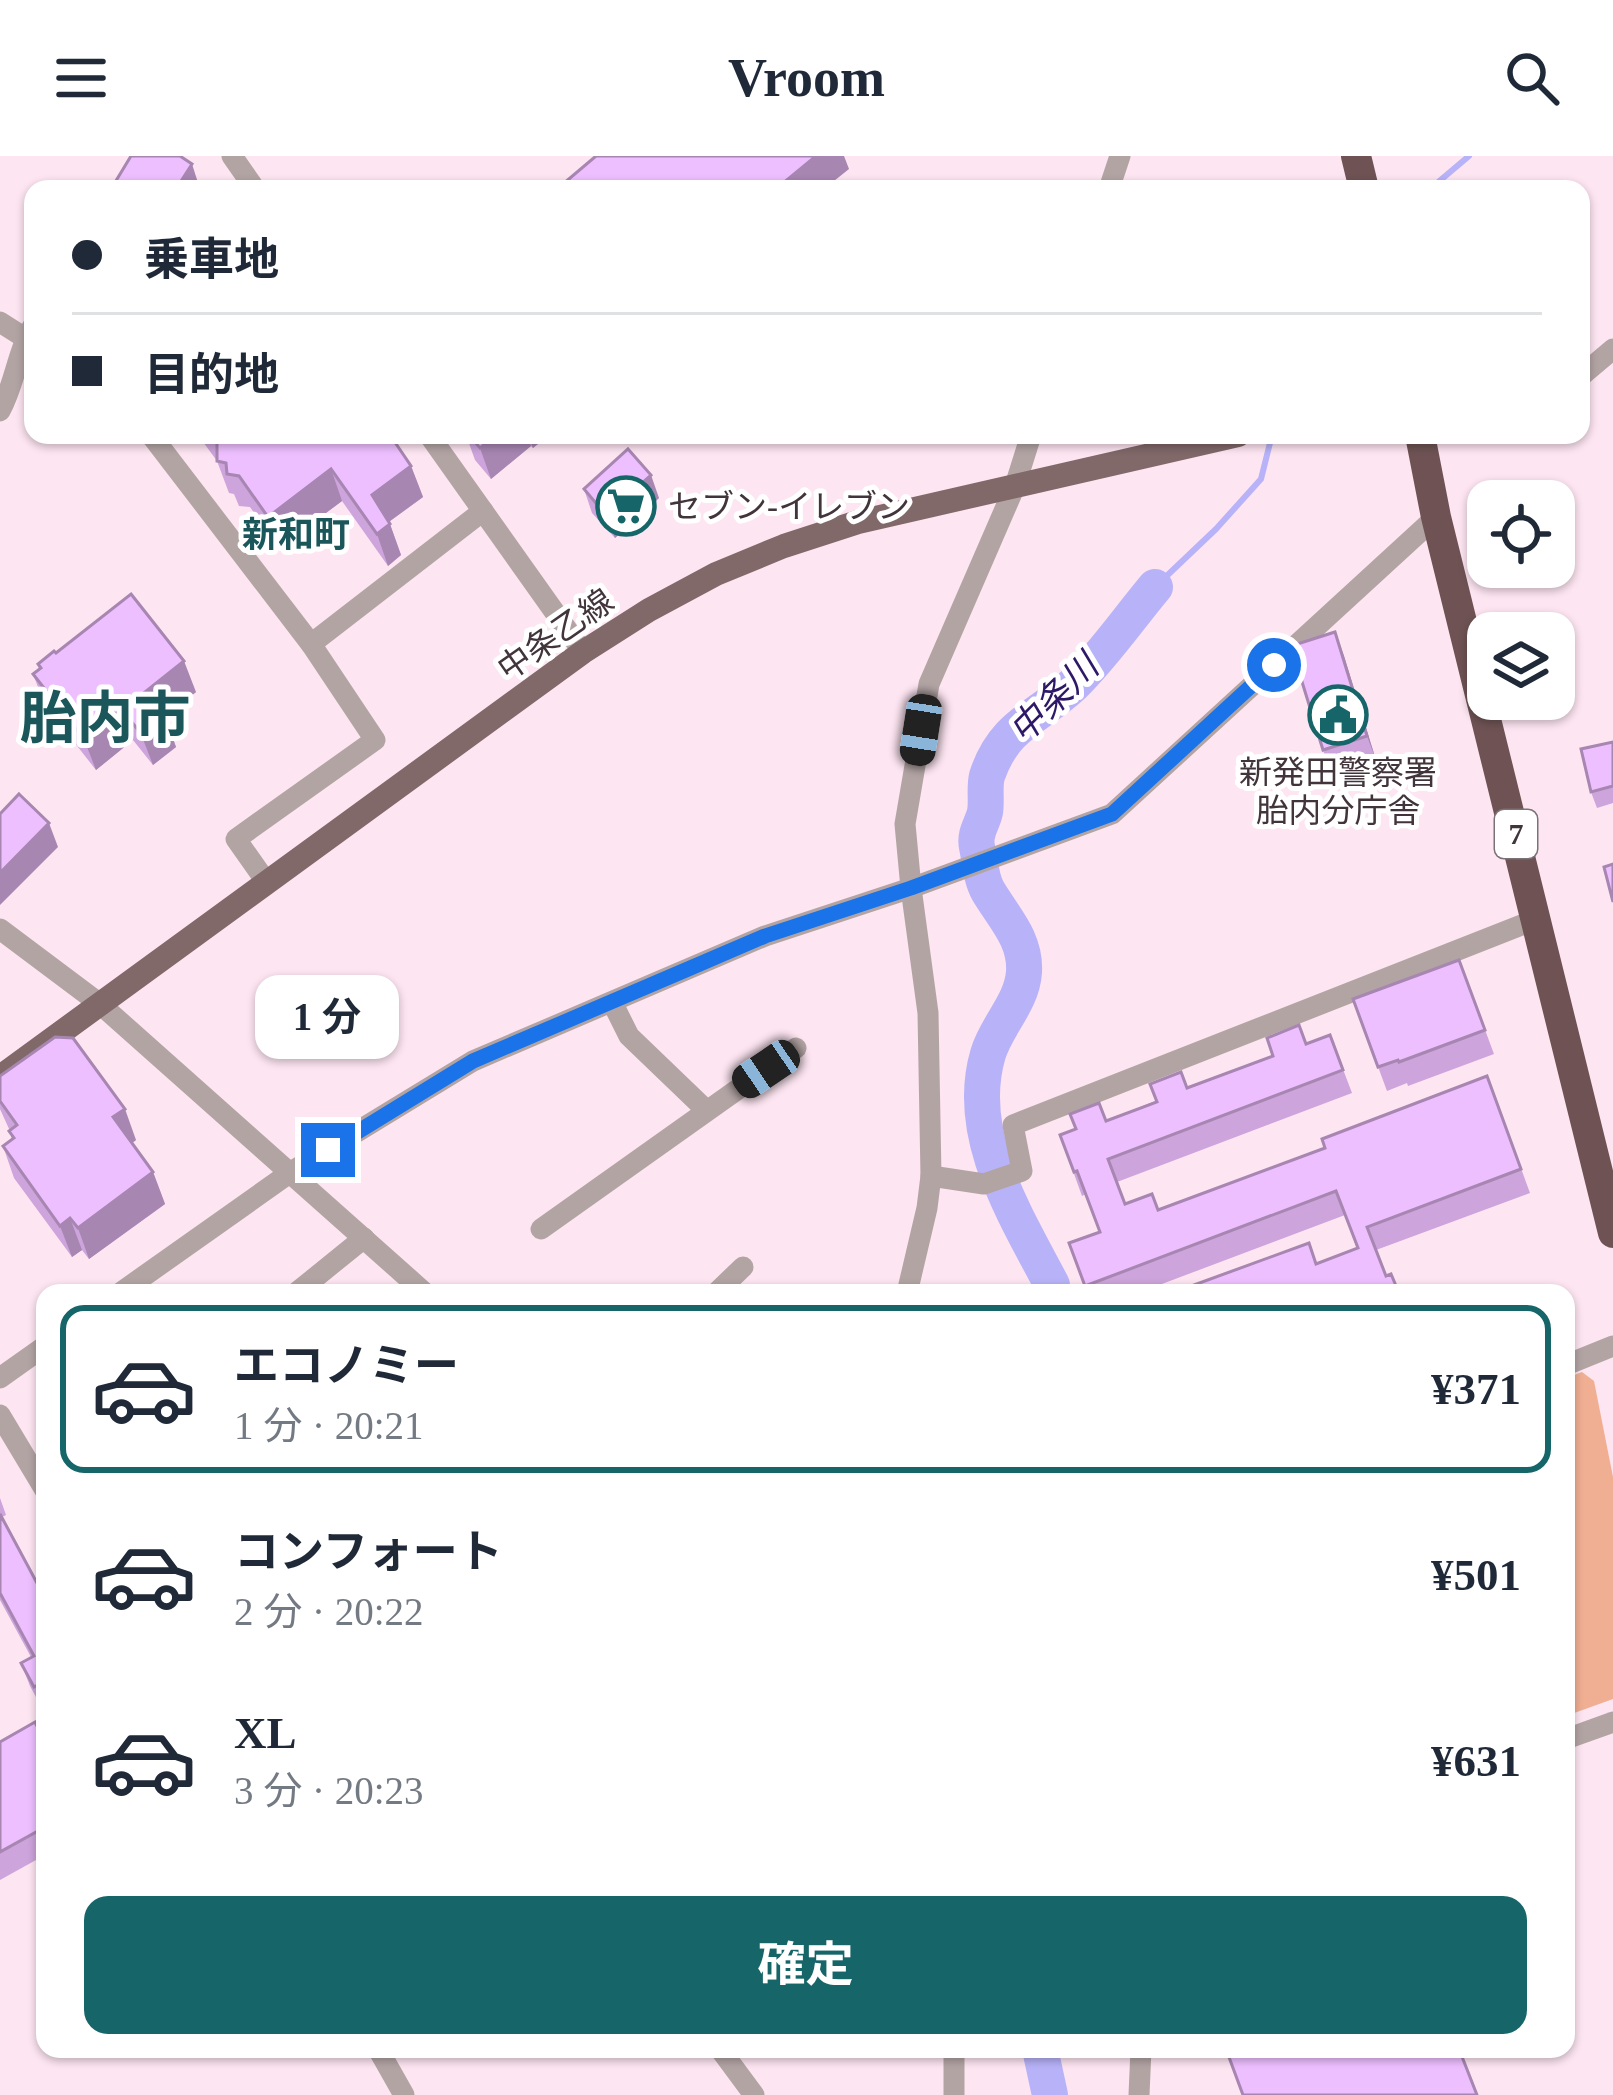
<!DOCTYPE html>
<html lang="ja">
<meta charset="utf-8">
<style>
:root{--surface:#fff;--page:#f2f2f3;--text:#1f2937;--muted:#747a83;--line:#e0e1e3;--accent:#166569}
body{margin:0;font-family:"Times New Roman","Noto Sans JP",serif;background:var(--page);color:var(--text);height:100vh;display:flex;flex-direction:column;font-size:45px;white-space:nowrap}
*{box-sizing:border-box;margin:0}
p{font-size:39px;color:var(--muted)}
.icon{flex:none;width:66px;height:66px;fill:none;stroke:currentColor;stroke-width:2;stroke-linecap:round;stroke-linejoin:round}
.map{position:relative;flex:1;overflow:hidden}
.sheet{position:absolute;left:36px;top:1128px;width:1539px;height:774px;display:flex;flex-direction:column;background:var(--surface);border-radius:24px;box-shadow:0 3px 9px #0004}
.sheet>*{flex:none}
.guide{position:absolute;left:24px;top:24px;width:1566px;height:264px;border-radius:24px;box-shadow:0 3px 9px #0004;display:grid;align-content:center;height:264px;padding:0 48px;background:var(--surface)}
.buttons{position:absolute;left:1467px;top:324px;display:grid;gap:24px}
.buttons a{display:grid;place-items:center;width:108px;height:108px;border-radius:24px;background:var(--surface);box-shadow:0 3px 9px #0004;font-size:60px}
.end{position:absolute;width:54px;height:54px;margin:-27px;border:15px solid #1a73e8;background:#fff;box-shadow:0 0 0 6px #fff}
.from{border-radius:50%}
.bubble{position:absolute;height:84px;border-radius:24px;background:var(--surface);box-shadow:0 3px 9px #0004;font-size:39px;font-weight:700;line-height:84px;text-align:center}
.car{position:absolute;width:36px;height:72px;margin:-36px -18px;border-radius:15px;box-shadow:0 0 9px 3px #0007;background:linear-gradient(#222 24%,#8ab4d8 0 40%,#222 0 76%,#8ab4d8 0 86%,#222 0)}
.guide b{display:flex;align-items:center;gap:42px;height:114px;font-size:45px}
.guide b+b{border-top:3px solid var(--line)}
.guide i{width:30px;height:30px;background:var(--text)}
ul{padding:21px 0 0;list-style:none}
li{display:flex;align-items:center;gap:36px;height:168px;margin:0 24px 18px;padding:0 24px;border:6px solid transparent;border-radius:24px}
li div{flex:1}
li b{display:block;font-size:45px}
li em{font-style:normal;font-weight:700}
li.current{border-color:var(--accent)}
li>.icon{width:108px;height:108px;stroke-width:1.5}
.cta{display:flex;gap:24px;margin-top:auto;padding:24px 48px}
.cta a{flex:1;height:138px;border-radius:24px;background:var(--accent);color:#fff;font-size:48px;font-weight:700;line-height:138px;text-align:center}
header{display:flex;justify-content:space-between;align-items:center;height:156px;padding:0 48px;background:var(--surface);font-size:54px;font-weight:700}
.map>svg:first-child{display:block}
.garden{fill:#f0af93}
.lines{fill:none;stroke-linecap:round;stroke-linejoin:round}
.stream{stroke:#b8b2f8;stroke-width:6}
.river{stroke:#b8b2f8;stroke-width:36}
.minor{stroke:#b3a4a4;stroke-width:21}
.major{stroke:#816869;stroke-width:24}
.highway{stroke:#6f5354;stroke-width:30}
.wall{fill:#cda4db}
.shaded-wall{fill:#a786b2}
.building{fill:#eebfff;stroke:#a786b2;stroke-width:3}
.route{stroke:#1a73e8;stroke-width:15}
.labels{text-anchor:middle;stroke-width:10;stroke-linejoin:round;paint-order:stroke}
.shield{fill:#fff;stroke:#7a7276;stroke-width:3}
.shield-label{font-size:30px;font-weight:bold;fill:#41353b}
.poi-label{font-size:33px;fill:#41353b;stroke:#fff;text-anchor:start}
.street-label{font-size:33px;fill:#41353b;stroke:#fff}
.neighbourhood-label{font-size:36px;font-weight:bold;fill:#1a565a;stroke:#fff}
.water-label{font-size:36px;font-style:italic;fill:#2e1968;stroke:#fff}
.town-label{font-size:57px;font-weight:bold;fill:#1a565a;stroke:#fff}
</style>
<header><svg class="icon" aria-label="menu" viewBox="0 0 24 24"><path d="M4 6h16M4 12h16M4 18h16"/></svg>Vroom<svg class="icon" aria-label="search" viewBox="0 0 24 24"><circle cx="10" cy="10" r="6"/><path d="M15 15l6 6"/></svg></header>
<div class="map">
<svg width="1613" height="1939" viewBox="0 0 1613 1939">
<rect width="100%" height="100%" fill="#fde5f1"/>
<path class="garden" d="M1582 1216 1594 1225 1613 1321V1543L1566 1560V1222Z"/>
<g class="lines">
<g class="stream">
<path d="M1430 33 1469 0"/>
<path d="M1155 431 1216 373 1261 323 1272 279"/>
</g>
<g class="river">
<path d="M1051 1137 1052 1129C1016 1060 964 979 988 898 996 870 1022 847 1024 816 1026 783 1004 762 988 735 981 723 980 705 977 691 974 677 982 669 985 656 987 645 984 631 987 620 1004 568 1039 561 1073 529 1102 501 1129 462 1155 431"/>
<path d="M1040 1893 1050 1939"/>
</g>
<g class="minor">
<path d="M232 0 255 33"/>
<path d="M1109 33 1120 0"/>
<path d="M0 166 33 187"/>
<path d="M1581 220 1613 193"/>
<path d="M0 255C15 228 17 196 33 170"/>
<path d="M151 279 311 488 483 355"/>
<path d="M429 279 583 496"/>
<path d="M267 727 236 683 375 584 311 488"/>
<path d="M0 773 100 848 425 1137"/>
<path d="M612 846 629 880 706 954"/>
<path d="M931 1020 984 1028 1022 1015 1013 969 1537 763"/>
<path d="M541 1073 796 892"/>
<path d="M120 1137 291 1016 473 905 765 780 911 732 1112 658 1436 361"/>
<path d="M296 1137 364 1082"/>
<path d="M716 1137 743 1111"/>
<path d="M907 1137 927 1052 931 1020 928 857 911 732 905 668 929 528 1015 330 1031 279"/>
<path d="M1566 1209 1613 1190"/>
<path d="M0 1222 45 1190"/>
<path d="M0 1259 45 1334"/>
<path d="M1566 1583 1613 1566"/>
<path d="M378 1893 404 1939"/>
<path d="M720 1893 754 1939"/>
<path d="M954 1939V1893"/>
<path d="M1139 1939 1141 1893"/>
</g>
<path class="major" d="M0 921 583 496 649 454 716 418 784 390 858 366 1238 279"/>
<g class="highway">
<path d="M1356 0 1364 33"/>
<path d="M1420 279 1436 361 1613 1077"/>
</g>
</g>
<g class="wall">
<path d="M198 279H390L411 310 423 341 389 366 401 399 388 410 342 345 279 392 250 351 239 350 234 338 229 337 217 305Z"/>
<path d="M466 279H549L533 292 531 290 491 323 475 304Z"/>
<path d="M584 333 659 342 615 382 592 357Z"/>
<path d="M1335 476 1376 604 1331 618 1323 594Z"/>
<path d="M56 497 196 536 165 561 176 591 153 609 133 584 96 614 45 549 33 518 39 513 38 508Z"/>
<path d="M1613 586V647L1597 652 1591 636Z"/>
<path d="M1459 804 1494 898 1408 930 1407 927 1387 935 1353 843Z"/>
<path d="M1330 879 1352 937 1117 1026 1125 1048 1158 1054 1325 992 1487 920 1530 1037 1376 1094 1386 1120 1399 1137 1316 1108 1357 1093 1345 1059 1138 1137H1088L1069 1087 1100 1076 1086 1038 1082 1040 1060 979 1106 965 1187 932Z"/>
<path d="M0 920 136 984 132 987 153 1016 165 1048 89 1103 82 1094 72 1101 14 1022 3 990 12 984 10 975 0 953Z"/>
<path d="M0 1342 6 1359 2 1361 45 1442V1553L43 1554 30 1530 21 1507 31 1501 0 1444Z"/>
<path d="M45 1571V1699L0 1724V1586Z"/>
</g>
<g class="shaded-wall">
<path d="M816 0H844L849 13 824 33H776Z"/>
<path d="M192 8 200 33H176Z"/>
<path d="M496 279H527L531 290 491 323 480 292Z"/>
<path d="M528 279H549L533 292Z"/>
<path d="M411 310 423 341 383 370 372 339Z"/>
<path d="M331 313 342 345 279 392 268 361Z"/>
<path d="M651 319 659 342 615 382 606 359Z"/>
<path d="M390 368 401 399 388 410 377 378Z"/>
<path d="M1335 476 1344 500 1376 604 1367 580Z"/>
<path d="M184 505 196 536 165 561 176 591 153 609 141 578 145 536Z"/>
<path d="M122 553 133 584 96 614 84 583Z"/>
<path d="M49 667 58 691 0 749V717Z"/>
<path d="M125 953 136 984 124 993 113 961Z"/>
<path d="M153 1016 165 1048 89 1103 78 1072Z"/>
<path d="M70 1062 82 1094 72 1101 60 1070Z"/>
</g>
<g class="building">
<path d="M131 0H180L192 8 176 33H111Z"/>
<path d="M596 0H816L776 33H557Z"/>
<path d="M210 279H390L411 310 372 339 390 368 377 378 331 313 268 361 239 320 227 318 226 307 217 305V288Z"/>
<path d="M469 279H496L480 292Z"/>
<path d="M628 293 651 319 606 359 584 333Z"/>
<path d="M131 438 184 505 145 536 164 560 141 578 122 553 84 583 33 518 41 512 38 508 54 495 56 497Z"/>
<path d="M1335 476 1367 580 1323 594 1291 490Z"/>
<path d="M1613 586V630L1591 636 1581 593Z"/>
<path d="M19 638 49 667 0 717V658Z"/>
<path d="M1613 708V746L1604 711Z"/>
<path d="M1459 804 1485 874 1399 906 1398 904 1378 911 1353 843Z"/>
<path d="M1299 869 1306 888 1330 879 1343 914 1108 1003 1125 1048 1152 1038 1158 1054 1325 992 1322 983 1487 920 1521 1013 1367 1071 1386 1120 1391 1118 1399 1137H1172L1309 1087 1316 1108 1358 1092 1336 1035 1085 1130 1069 1087 1100 1076 1077 1015 1074 1016 1060 979 1076 973 1070 958 1099 947 1106 965 1157 946 1150 928 1181 916 1187 932 1273 900 1267 882Z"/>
<path d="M55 881 73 882 125 953 113 961 153 1016 78 1072 70 1062 60 1070 3 990 14 982 9 975 17 969 0 945V920Z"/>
<path d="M0 1358 45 1442V1525L34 1531 21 1507 34 1500 0 1437Z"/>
<path d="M35 1566 39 1574 45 1571V1671L0 1696V1586Z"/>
<path d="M1226 1893H1459L1477 1939H1243Z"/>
</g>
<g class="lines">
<path class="route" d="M328 994 473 905 688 813 765 780 911 732 1112 658 1274 509"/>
</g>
<defs>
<g id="supermarket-ring" transform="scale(3)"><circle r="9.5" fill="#fff" stroke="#166569" stroke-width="1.5"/><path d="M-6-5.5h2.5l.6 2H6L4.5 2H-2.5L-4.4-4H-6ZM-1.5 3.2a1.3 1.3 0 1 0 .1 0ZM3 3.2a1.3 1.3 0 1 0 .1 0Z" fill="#166569"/></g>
<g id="civic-ring" transform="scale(3)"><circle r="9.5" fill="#fff" stroke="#166569" stroke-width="1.5"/><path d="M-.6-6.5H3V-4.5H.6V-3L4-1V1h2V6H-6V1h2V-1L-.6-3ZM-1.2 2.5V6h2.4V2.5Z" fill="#166569"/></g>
</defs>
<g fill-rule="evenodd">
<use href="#supermarket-ring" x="626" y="350"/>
<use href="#civic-ring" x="1338" y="559"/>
</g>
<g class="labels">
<rect class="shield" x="1495" y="654" width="42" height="48" rx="9"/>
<g class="shield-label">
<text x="1516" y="688">7</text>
</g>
<g class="poi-label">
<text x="668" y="362">セブン-イレブン</text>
<text x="1338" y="628" text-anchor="middle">新発田警察署<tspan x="1338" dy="38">胎内分庁舎</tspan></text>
</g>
<g class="street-label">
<text transform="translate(555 478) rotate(-35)" y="12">中条乙線</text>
</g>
<g class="neighbourhood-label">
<text x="296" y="391">新和町</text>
</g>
<g class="water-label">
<text transform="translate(1053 542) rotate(-45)" y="13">中条川</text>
</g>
<g class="town-label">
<text x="105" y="582">胎内市</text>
</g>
</g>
</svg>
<div class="buttons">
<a><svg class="icon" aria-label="locate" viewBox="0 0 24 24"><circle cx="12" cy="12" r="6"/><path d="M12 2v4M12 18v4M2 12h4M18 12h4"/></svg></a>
<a><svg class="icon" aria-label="layers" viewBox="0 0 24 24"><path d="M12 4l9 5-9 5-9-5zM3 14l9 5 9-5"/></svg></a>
</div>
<i class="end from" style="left:1274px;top:509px"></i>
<i class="end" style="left:328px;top:994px"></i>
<div class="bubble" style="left:255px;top:819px;width:144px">1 分</div>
<i class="car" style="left:921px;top:574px;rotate:189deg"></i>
<i class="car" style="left:766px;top:913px;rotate:236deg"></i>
<div class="guide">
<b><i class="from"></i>乗車地</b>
<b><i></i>目的地</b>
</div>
<section class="sheet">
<ul>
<li class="current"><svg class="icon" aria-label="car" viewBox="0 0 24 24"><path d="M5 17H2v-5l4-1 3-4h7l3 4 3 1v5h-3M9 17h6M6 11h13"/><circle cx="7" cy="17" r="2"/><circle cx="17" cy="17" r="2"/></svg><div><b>エコノミー</b><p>1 分 · 20:21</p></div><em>¥371</em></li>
<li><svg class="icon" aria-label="car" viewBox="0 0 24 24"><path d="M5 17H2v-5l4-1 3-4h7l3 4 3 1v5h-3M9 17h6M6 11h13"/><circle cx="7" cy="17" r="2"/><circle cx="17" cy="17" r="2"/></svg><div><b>コンフォート</b><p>2 分 · 20:22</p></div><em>¥501</em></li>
<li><svg class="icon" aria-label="car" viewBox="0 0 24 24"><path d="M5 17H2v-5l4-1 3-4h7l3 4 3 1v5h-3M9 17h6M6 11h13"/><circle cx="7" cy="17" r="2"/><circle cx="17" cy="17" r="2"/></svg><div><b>XL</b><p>3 分 · 20:23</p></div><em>¥631</em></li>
</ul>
<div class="cta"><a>確定</a></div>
</section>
</div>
